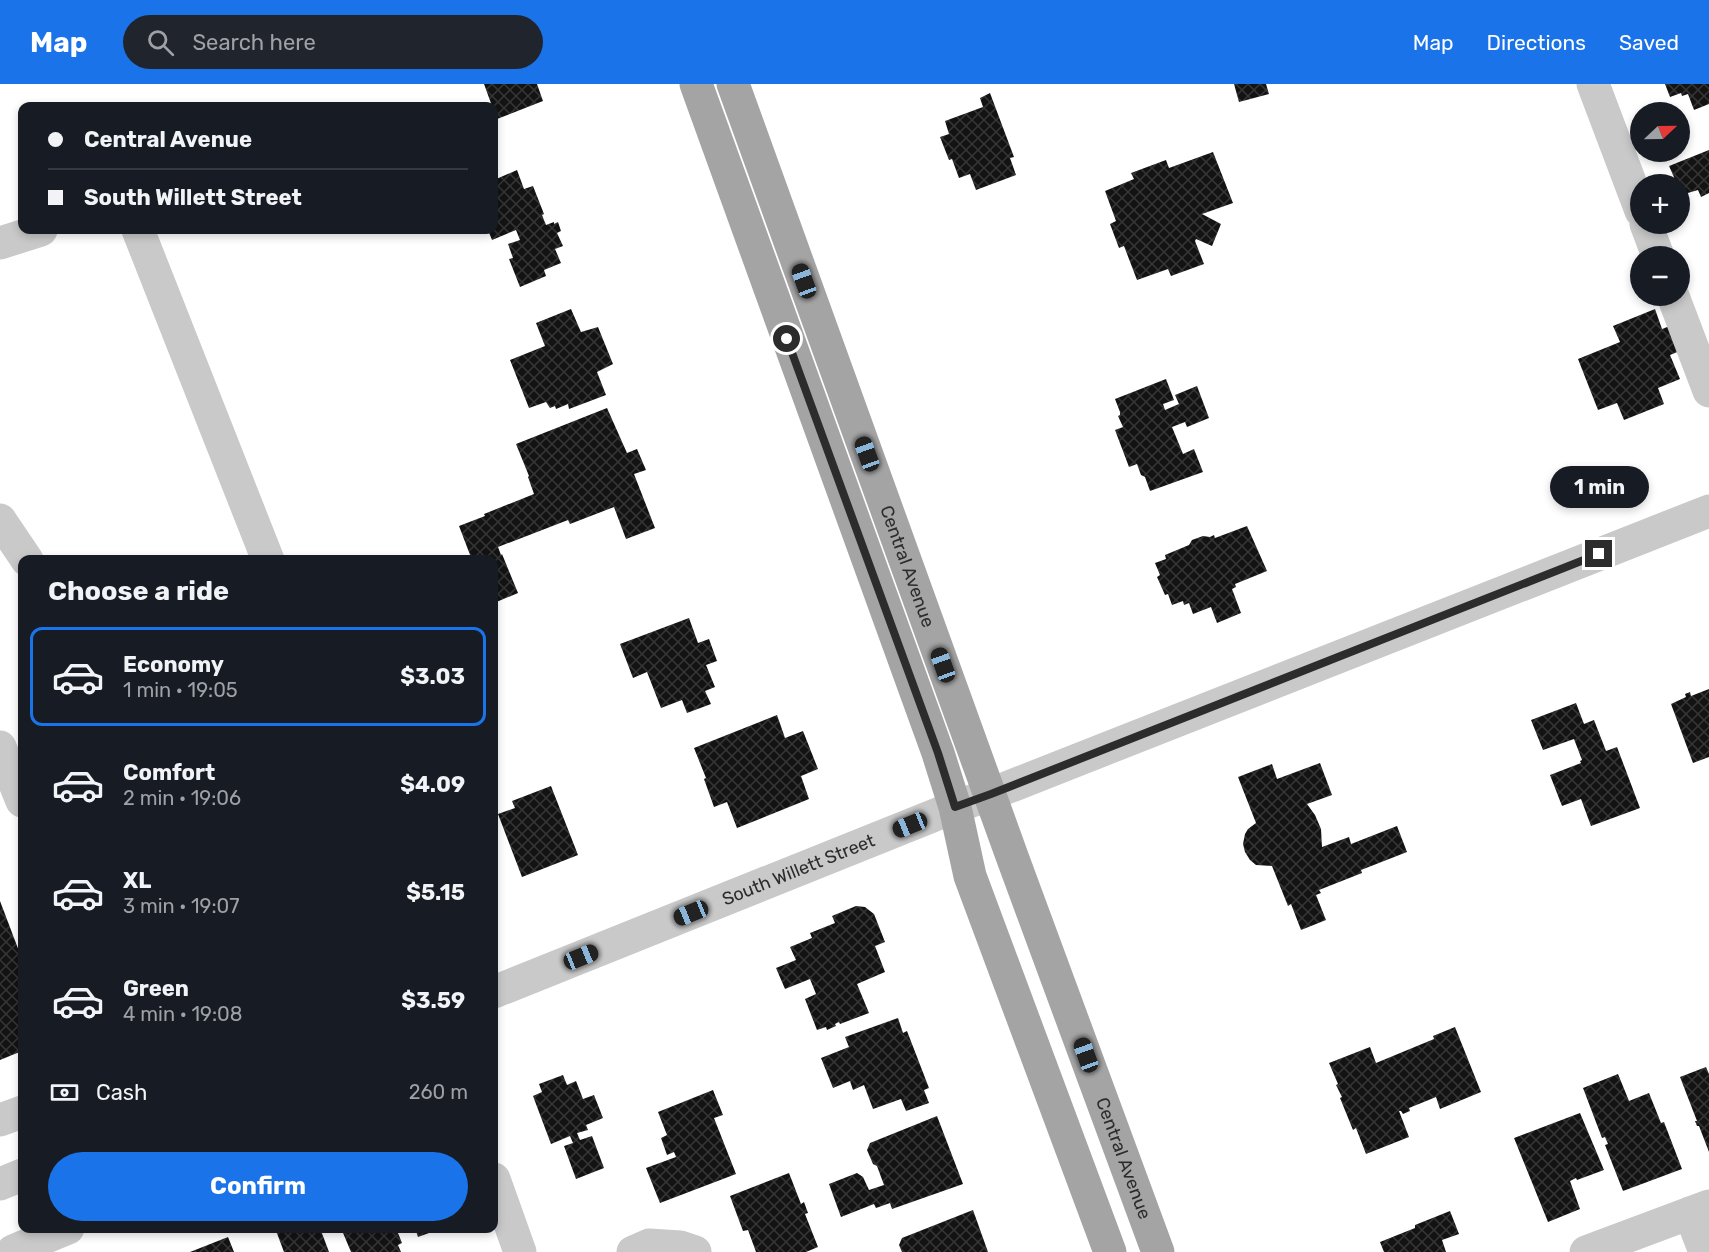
<!DOCTYPE html>
<meta charset="utf-8">
<style>
:root{--surface:#171b24;--page:#20242c;--text:#f1f3f6;--muted:#9ea1a6;--line:#363941;--accent:#1a73e8}
body{margin:0;font-family:Rubik,sans-serif;background:var(--page);color:var(--text);height:100vh;display:flex;flex-direction:column;font-size:22px;white-space:nowrap}
*{box-sizing:border-box;margin:0}
p{font-size:20px;color:var(--muted)}
.icon{flex:none;width:33px;height:33px;fill:none;stroke:currentColor;stroke-width:2;stroke-linecap:round;stroke-linejoin:round}
.map{position:relative;flex:1;overflow:hidden}
.panel{position:absolute;left:18px;top:471px;width:480px;height:678px;display:flex;flex-direction:column;background:var(--surface);border-radius:12px;box-shadow:0 3px 9px #0003}
.panel>*{flex:none}
.hud{position:absolute;left:18px;top:18px;width:480px;height:132px;border-radius:12px;box-shadow:0 3px 9px #0003;display:grid;align-content:center;height:132px;padding:0 30px;background:var(--surface)}
.needle{width:39px;rotate:68deg}
.tools{position:absolute;left:1630px;top:18px;display:grid;gap:12px}
.tools a{display:grid;place-items:center;width:60px;height:60px;border-radius:50%;background:var(--surface);box-shadow:0 3px 9px #0003;font-size:30px}
.end{position:absolute;width:27px;height:27px;margin:-14px;border:8px solid #2c2c2c;background:#fff;box-shadow:0 0 0 3px #fff}
.from{border-radius:50%}
.bubble{position:absolute;height:42px;border-radius:21px;background:var(--surface);box-shadow:0 3px 9px #0003;font-size:20px;font-weight:700;line-height:42px;text-align:center}
.car{position:absolute;width:18px;height:36px;margin:-18px -9px;border-radius:8px;box-shadow:0 0 4px 2px #0007;background:linear-gradient(#222 24%,#8ab4d8 0 40%,#222 0 76%,#8ab4d8 0 86%,#222 0)}
.hud b{display:flex;align-items:center;gap:21px;height:57px;font-size:22px}
.hud b+b{border-top:2px solid var(--line)}
.hud i{width:15px;height:15px;background:var(--text)}
ul{padding:0;list-style:none}
li{display:flex;align-items:center;gap:18px;height:99px;margin:0 12px 9px;padding:0 18px;border:3px solid transparent;border-radius:12px}
li div{flex:1}
li b{display:block;font-size:22px}
li em{font-style:normal;font-weight:700}
li.active{border-color:var(--accent)}
li>.icon{width:54px;height:54px;stroke-width:1.5}
h2{padding:0 30px;font-size:27px;line-height:72px}
.pay{display:flex;align-items:center;gap:15px;height:66px;padding:0 30px;font-size:22px}
.pay p{margin-inline-start:auto}
.cta{display:flex;gap:12px;margin-top:auto;padding:12px 30px}
.cta a{flex:1;height:69px;border-radius:36px;background:var(--accent);color:#fff;font-size:24px;font-weight:700;line-height:69px;text-align:center}
header{display:flex;align-items:center;gap:36px;box-sizing:border-box;height:84px;padding:0 30px;background:var(--accent);color:#fff}
header strong{font-size:28px}
nav{display:flex;gap:33px;margin-inline-start:auto;font-size:21px}
.search{width:420px;height:54px;background:var(--page);display:flex;align-items:center;gap:15px;box-sizing:border-box;padding:0 21px;border-radius:33px;color:var(--muted);font-size:22px}
.map>svg:first-child{display:block}
.building{fill:url(#building-cross-hatch)}
.lines{fill:none;stroke-linecap:round;stroke-linejoin:round}
.minor{stroke:#c9c9c9;stroke-width:33}
.major{stroke:#a4a4a4;stroke-width:33}
.route{stroke:#2c2c2c;stroke-width:8}
.labels{text-anchor:middle;stroke-width:6;stroke-linejoin:round;paint-order:stroke}
.street-label{font-size:18px;fill:#2c2c2c;stroke:#fff}
</style>
<header>
<strong>Map</strong>
<div class="search"><svg class="icon" aria-label="search" viewBox="0 0 24 24"><circle cx="10" cy="10" r="6"/><path d="M15 15l6 6"/></svg>Search here</div>
<nav><a>Map</a><a>Directions</a><a>Saved</a></nav>
</header>
<div class="map">
<svg width="1709" height="1168" viewBox="0 0 1709 1168">
<defs>
<pattern id="building-cross-hatch" width="8" height="8" patternUnits="userSpaceOnUse" patternTransform="scale(1.5)"><rect width="8" height="8" fill="#131313"/><path d="M0 0l8 8M0 8l8-8" fill="none" stroke="#363636"/></pattern>
</defs>
<rect width="100%" height="100%" fill="#fff"/>
<g class="building">
<path d="M484 0H537L543 17 497 35 494 22H492Z"/>
<path d="M1234 0H1266L1269 10 1239 18Z"/>
<path d="M1665 0H1709V20L1694 26 1688 10 1682 12 1681 9 1670 13Z"/>
<path d="M990 9 1014 73 1010 74 1016 91 976 106 970 90 959 94 952 75 949 76 940 53 949 50 945 37 983 23 980 14Z"/>
<path d="M1709 66V109L1701 113 1698 106 1681 111 1680 100H1677L1669 82Z"/>
<path d="M1213 68 1233 119 1202 130 1221 140 1212 162 1196 155 1195 157 1204 180 1171 192 1168 185 1137 196 1124 162 1119 164 1110 140 1116 137 1105 107 1134 95 1131 89 1166 76 1169 84Z"/>
<path d="M517 86 524 105 533 102 544 130 542 131 546 141 554 138V140L558 138 561 147 557 149 563 162 555 165 561 179 544 186 546 192 520 203 509 175 513 174 508 160 520 156 516 146 492 156 488 146H494V96Z"/>
<path d="M571 225 581 248 598 243 613 280 597 288 606 311 569 325 568 320 556 325 555 322 550 324 546 318 529 324 510 276 545 262 536 239Z"/>
<path d="M1655 225 1662 245 1680 238 1690 263 1670 271 1680 295 1658 304 1664 320 1624 336 1617 319 1598 326 1578 275 1620 258 1613 242Z"/>
<path d="M1166 295 1174 316 1163 320 1165 326 1179 320 1175 311 1197 302 1209 334 1187 343 1185 338 1172 343 1183 370 1194 365 1203 388 1150 407 1145 393 1141 391 1137 380 1129 383 1115 346 1123 343 1118 332 1120 331V328L1115 315Z"/>
<path d="M607 324 627 369 637 365 646 386 634 390 655 444 626 455 614 423 570 440 568 436 498 463 501 471 502 470 518 509 494 519V476H472L459 442 485 432 484 430 534 410 528 393 529 392 516 360Z"/>
<path d="M1247 442 1267 487 1235 500 1236 503 1232 505 1241 529 1217 539 1211 523 1193 530 1189 519 1184 521 1183 517 1172 521 1168 510 1165 511 1157 493 1160 491 1155 479 1166 475 1165 471 1189 461 1192 456 1203 452 1210 453 1214 451 1215 454Z"/>
<path d="M689 534 698 559 709 555 717 577 706 581 715 603 705 607 711 620 687 629 682 616 661 624 647 588 633 594 620 560Z"/>
<path d="M1709 605V673L1693 679 1671 620 1686 613 1685 610 1690 608 1691 612Z"/>
<path d="M1576 619 1584 640 1594 636 1606 667 1617 663 1640 724 1591 742 1581 715 1562 722 1550 691 1581 679 1580 677 1582 676 1574 655 1543 666 1531 636Z"/>
<path d="M777 631 785 654 803 647 818 685 801 692 809 715 737 744 727 718 714 723 704 695 706 694 694 664Z"/>
<path d="M1320 679 1332 711 1307 720 1315 731 1321 745 1322 763 1349 753 1351 760 1397 742 1407 768 1361 786 1362 789 1319 806 1321 809 1316 811 1326 836 1301 846 1291 820 1288 822 1272 782 1256 781 1250 776 1245 768 1243 760 1245 750 1248 745 1256 739 1238 693 1272 680 1277 695Z"/>
<path d="M551 702 578 771 522 793 498 730 515 724 512 717Z"/>
<path d="M0 817 22 875V967L0 976Z"/>
<path d="M856 822 865 823 874 830 885 858 875 862 885 888 857 900 869 929 840 940 839 938 835 940 836 942 827 946 826 943 817 946 805 915 816 910 810 895 785 905 776 884 796 876 790 863 812 854 810 849 835 839 832 832Z"/>
<path d="M898 934 903 949 907 947 929 1004 924 1006 929 1019 906 1027 901 1015 873 1025 864 1001 853 1006 850 997 833 1004 821 974 849 963 845 953Z"/>
<path d="M1455 943 1481 1008 1440 1025 1436 1013 1409 1024 1410 1027 1403 1030 1401 1027H1399L1409 1053 1366 1070 1356 1044 1353 1046 1340 1014 1342 1013 1336 1001 1338 1000 1329 979 1370 963 1376 979 1434 955 1433 952Z"/>
<path d="M1706 983 1709 990V1068L1699 1042H1697L1695 1037H1697L1680 993Z"/>
<path d="M1618 990 1629 1017 1649 1009 1661 1039 1664 1038 1682 1085 1623 1107 1605 1061 1608 1060 1605 1053 1602 1054 1583 1004Z"/>
<path d="M563 991 567 1001 576 997 583 1015 594 1011 603 1034 586 1041 588 1046 577 1049 580 1056 592 1052 604 1084 576 1095 564 1062 573 1059 570 1052 551 1060 533 1012 542 1008 539 1000Z"/>
<path d="M713 1006 723 1031 714 1034 736 1090 660 1119 646 1084 676 1073 674 1068 667 1071 661 1054 667 1051 658 1028Z"/>
<path d="M1580 1029 1604 1086 1577 1096 1576 1094 1570 1097 1580 1125 1548 1138 1514 1054Z"/>
<path d="M937 1032 963 1100 892 1125 890 1119 876 1124 874 1120 841 1133 829 1100 857 1089 863 1093 869 1106 884 1101 877 1082 873 1080 867 1066 870 1059Z"/>
<path d="M789 1089 801 1120 804 1118 808 1129 805 1130 818 1163 806 1168H756L748 1146 743 1147 730 1112Z"/>
<path d="M973 1126 988 1168H902L899 1161 902 1154Z"/>
<path d="M1450 1127 1459 1150 1442 1156 1446 1168H1384L1380 1158 1415 1144V1141Z"/>
<path d="M275 1144H320L329 1168H284Z"/>
<path d="M341 1144H396L402 1159 398 1161 401 1168H351Z"/>
<path d="M415 1144H440V1145L418 1153Z"/>
<path d="M228 1153 234 1168H190Z"/>
</g>
<g class="lines">
<g class="minor">
<path d="M1593 0 1641 127"/>
<path d="M1646 140 1658 172"/>
<path d="M138 146 268 476"/>
<path d="M0 159 41 146"/>
<path d="M1673 212 1709 307"/>
<path d="M0 436 27 476"/>
<path d="M0 663 22 717"/>
<path id="s1" d="M494 908 955 723 991 710 1709 427"/>
<path d="M0 1036 22 1028"/>
<path d="M494 1095 520 1168"/>
<path d="M0 1100 22 1091"/>
<path d="M1690 1129 1705 1168"/>
<path d="M13 1167 68 1144"/>
<path d="M633 1168 649 1161 680 1163 695 1168"/>
<path d="M1586 1168 1709 1122"/>
</g>
<g class="major">
<path d="M696 0 938 669 955 723 970 792 1110 1168"/>
<path id="s2" d="M733 0 1013 775 1158 1168"/>
</g>
</g>
<g class="lines">
<path class="route" d="M787 255 938 669 955 723 991 710 1599 470"/>
</g>
<g class="labels">
<g class="street-label">
<text dy="6" stroke="none"><textPath href="#s2" startOffset="513">Central Avenue</textPath></text>
<text dy="6" stroke="none"><textPath href="#s1" startOffset="328">South Willett Street</textPath></text>
<text dy="6" stroke="none"><textPath href="#s2" startOffset="1143">Central Avenue</textPath></text>
</g>
</g>
</svg>
<div class="tools">
<a><svg class="needle" viewBox="-14 -14 28 28"><path d="M0-13l5 13h-10z" fill="#e53935"/><path d="M0 13l5-13h-10z" fill="#9ea1a6"/></svg></a>
<a>+</a>
<a>−</a>
</div>
<i class="end from" style="left:787px;top:255px"></i>
<i class="end" style="left:1599px;top:470px"></i>
<div class="bubble" style="left:1550px;top:382px;width:99px">1 min</div>
<i class="car" style="left:804px;top:197px;rotate:340deg"></i>
<i class="car" style="left:867px;top:370px;rotate:340deg"></i>
<i class="car" style="left:943px;top:581px;rotate:340deg"></i>
<i class="car" style="left:910px;top:741px;rotate:248deg"></i>
<i class="car" style="left:691px;top:829px;rotate:248deg"></i>
<i class="car" style="left:581px;top:873px;rotate:68deg"></i>
<i class="car" style="left:1086px;top:971px;rotate:340deg"></i>
<div class="hud">
<b><i class="from"></i>Central Avenue</b>
<b><i></i>South Willett Street</b>
</div>
<section class="panel">
<h2>Choose a ride</h2>
<ul>
<li class="active"><svg class="icon" aria-label="car" viewBox="0 0 24 24"><path d="M5 17H2v-5l4-1 3-4h7l3 4 3 1v5h-3M9 17h6M6 11h13"/><circle cx="7" cy="17" r="2"/><circle cx="17" cy="17" r="2"/></svg><div><b>Economy</b><p>1 min · 19:05</p></div><em>$3.03</em></li>
<li><svg class="icon" aria-label="car" viewBox="0 0 24 24"><path d="M5 17H2v-5l4-1 3-4h7l3 4 3 1v5h-3M9 17h6M6 11h13"/><circle cx="7" cy="17" r="2"/><circle cx="17" cy="17" r="2"/></svg><div><b>Comfort</b><p>2 min · 19:06</p></div><em>$4.09</em></li>
<li><svg class="icon" aria-label="car" viewBox="0 0 24 24"><path d="M5 17H2v-5l4-1 3-4h7l3 4 3 1v5h-3M9 17h6M6 11h13"/><circle cx="7" cy="17" r="2"/><circle cx="17" cy="17" r="2"/></svg><div><b>XL</b><p>3 min · 19:07</p></div><em>$5.15</em></li>
<li><svg class="icon" aria-label="car" viewBox="0 0 24 24"><path d="M5 17H2v-5l4-1 3-4h7l3 4 3 1v5h-3M9 17h6M6 11h13"/><circle cx="7" cy="17" r="2"/><circle cx="17" cy="17" r="2"/></svg><div><b>Green</b><p>4 min · 19:08</p></div><em>$3.59</em></li>
</ul>
<div class="pay"><svg class="icon" aria-label="cash" viewBox="0 0 24 24"><path d="M3 7h18v10H3z"/><circle cx="12" cy="12" r="2"/></svg>Cash<p>260 m</p></div>
<div class="cta"><a>Confirm</a></div>
</section>
</div>
